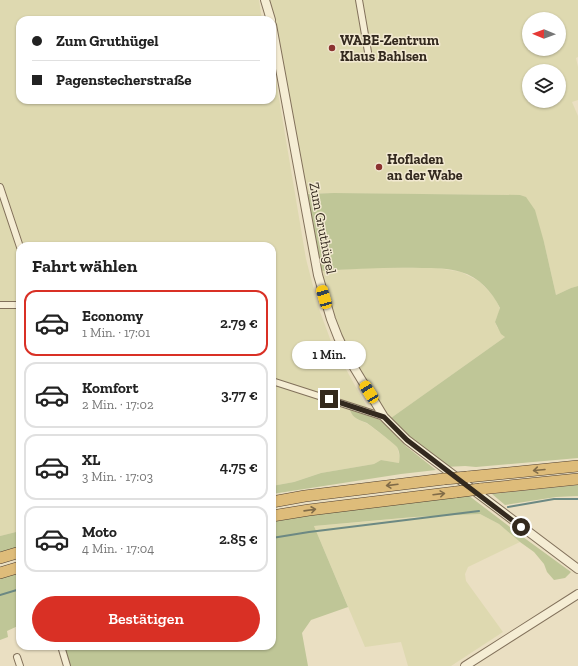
<!DOCTYPE html>
<html lang="de">
<meta charset="utf-8">
<style>
:root{--surface:#fff;--page:#f6f6f6;--text:#222;--muted:#767676;--line:#e0e0e0;--accent:#d93025}
body{margin:0;font-family:"Zilla Slab",serif;background:var(--page);color:var(--text);height:100vh;display:flex;flex-direction:column;font-size:15px;white-space:nowrap}
*{box-sizing:border-box;margin:0}
p{font-size:13px;color:var(--muted)}
.icon{flex:none;width:22px;height:22px;fill:none;stroke:currentColor;stroke-width:2;stroke-linecap:round;stroke-linejoin:round}
.map{position:relative;flex:1;overflow:hidden}
.side{position:absolute;left:16px;top:242px;width:260px;height:408px;display:flex;flex-direction:column;background:var(--surface);border-radius:12px;box-shadow:0 1px 3px #0004}
.side>*{flex:none}
.top-card{position:absolute;left:16px;top:16px;width:260px;height:88px;border-radius:12px;box-shadow:0 1px 3px #0004;display:grid;align-content:center;height:88px;padding:0 16px;background:var(--surface)}
.needle{width:26px;rotate:271deg}
.buttons{position:absolute;left:522px;top:12px;display:grid;gap:8px}
.buttons a{display:grid;place-items:center;width:44px;height:44px;border-radius:50%;background:var(--surface);box-shadow:0 1px 3px #0004;font-size:20px}
.end{position:absolute;width:18px;height:18px;margin:-9px;border:5px solid #33291e;background:#fff;box-shadow:0 0 0 2px #fff}
.from{border-radius:50%}
.bubble{position:absolute;height:28px;border-radius:14px;background:var(--surface);box-shadow:0 1px 3px #0004;font-size:13px;font-weight:600;line-height:28px;text-align:center}
.car{position:absolute;width:12px;height:24px;margin:-12px -6px;border-radius:5px;box-shadow:0 0 3px 1px #0007;background:linear-gradient(#f5c518 24%,#345 0 40%,#f5c518 0 76%,#345 0 86%,#f5c518 0)}
.top-card b{display:flex;align-items:center;gap:14px;height:38px;font-size:15px}
.top-card b+b{border-top:1px solid var(--line)}
.top-card i{width:10px;height:10px;background:var(--text)}
ul{padding:0;list-style:none}
li{display:flex;align-items:center;gap:12px;height:66px;margin:0 8px 6px;padding:0 8px;border:2px solid var(--line);border-radius:12px}
li div{flex:1}
li b{display:block;font-size:15px}
li em{font-style:normal;font-weight:600}
li.current{border-color:var(--accent)}
li>.icon{width:36px;height:36px;stroke-width:1.5}
h2{padding:0 16px;font-size:18px;line-height:48px}
.primary-button{display:flex;gap:8px;margin-top:auto;padding:8px 16px}
.primary-button a{flex:1;height:46px;border-radius:24px;background:var(--accent);color:#fff;font-size:16px;font-weight:600;line-height:46px;text-align:center}
.map>svg:first-child{display:block}
.farmland{fill:#ded9b0;fill-rule:evenodd}
.green{fill:#bfc697}
.lines{fill:none;stroke-linecap:round;stroke-linejoin:round}
.stream{stroke:#6c8983;stroke-width:2}
.minor-casing{stroke:#82715b;stroke-width:8}
.tertiary-casing{stroke:#82715b;stroke-width:10}
.trunk-casing{stroke:#503f2f;stroke-width:12}
.minor{stroke:#f5edd4;stroke-width:6}
.tertiary{stroke:#f5edd4;stroke-width:8}
.trunk{stroke:#debc7a;stroke-width:11}
.trunk-bridge-casing{stroke:#503f2f;stroke-width:12;stroke-linecap:butt}
.trunk-bridge{stroke:#debc7a;stroke-width:11}
.oneway{stroke:#806b47}
.route{stroke:#33291e;stroke-width:5}
.poi-dot{fill:#8b3330;stroke:#f2e9d1;stroke-width:1.5}
.labels{text-anchor:middle;stroke-width:3;stroke-linejoin:round;paint-order:stroke}
.poi-label{font-size:14px;font-weight:bold;fill:#33291e;stroke:#f2e9d1;text-anchor:start}
.street-label{font-size:14px;fill:#33291e;stroke:#f2e9d1}
</style>
<div class="map">
<svg width="578" height="666" viewBox="0 0 578 666">
<rect width="100%" height="100%" fill="#eadfc2"/>
<g class="farmland">
<path d="M0 0H259L262 20H20V100H272V57L306 259 319 309 332 344 368 409H352L357 419 368 424 397 446 400 458 399 463 381 460 374 464 321 473 294 482 272 486V246H20V531L0 536Z"/>
<path d="M265 0H578V57L576 58 578 67V100L572 102 578 116V286L571 288 556 295 544 242 520 195 302 193ZM529 19H559V49H529ZM529 71H559V101H529Z"/>
<path d="M366 268H438L461 272 479 281 495 298 500 309 495 322 497 327 505 337 391 418 383 409 351 357 336 323 320 271Z"/>
<path d="M480 514 499 524 520 542 468 567 465 574 466 581 503 632 451 666H408L401 642 365 647 314 526 420 517Z"/>
</g>
<g class="green">
<path d="M334 193 520 195 526 197 535 210 544 242 556 295 571 288 578 286V458L476 467 465 466 445 467 408 437 391 418 505 337 501 334 495 322 500 308C492 292 479 277 461 272 449 268 434 268 422 268 388 267 354 269 320 271L305 194Z"/>
<path d="M352 409 371 414 384 423 407 447 436 470 401 474 272 494V486L294 482 321 473 374 464 381 460 399 463C400 458 400 452 397 447 395 444 371 426 367 423 360 420 353 419 350 410Z"/>
<path d="M578 485V496L556 497 505 505 492 494Z"/>
<path d="M468 495 523 537 571 572 565 578 554 580 547 572 544 564 534 552 520 542 499 524 480 514 414 517 314 526 348 607 311 620 302 633 308 666H70L64 648 71 646H272V522L309 515Z"/>
<path d="M20 531V547L0 552V536Z"/>
<path d="M20 573V625L7 631 8 637 0 640V578Z"/>
</g>
<g class="lines">
<g class="stream">
<path d="M508 507 554 499H578"/>
<path d="M272 538 309 532 479 511"/>
<path d="M0 595 20 589"/>
</g>
<g class="minor-casing">
<g id="minor">
<path d="M359 0 368 52"/>
<path d="M0 187 20 247"/>
<path d="M0 305H20"/>
<path d="M272 381 384 417"/>
<path d="M61 646 67 666"/>
<path d="M17 657 20 666"/>
</g>
</g>
<g class="tertiary-casing">
<g id="tertiary">
<path d="M265 0 271 20"/>
<path d="M272 25 318 275 331 319 338 337 347 356 384 417 407 440 578 569"/>
<path d="M465 666 578 594"/>
</g>
</g>
<g class="trunk-casing">
<g id="trunk">
<path d="M467 477 578 466"/>
<path d="M480 489 578 479"/>
<path d="M272 502 305 496 444 479"/>
<path d="M272 516 309 510 456 492"/>
<path d="M0 558 20 552"/>
<path d="M0 573 20 567"/>
</g>
</g>
<use href="#minor" class="minor"/>
<use href="#tertiary" class="tertiary"/>
<use href="#trunk" class="trunk"/>
<g class="trunk-bridge-casing">
<g id="trunk-bridge">
<path d="M444 479 467 477"/>
<path d="M456 492 480 489"/>
</g>
</g>
<use href="#trunk-bridge" class="trunk-bridge"/>
</g>
<defs><path id="oneway-shaft" d="M-6 0H5M1.5-3L5.5 0L1.5 3" fill="none" stroke-width="1.6" stroke-linecap="round" stroke-linejoin="round"/></defs>
<g class="oneway">
<use href="#oneway-shaft" transform="translate(539 470) rotate(175)"/>
<use href="#oneway-shaft" transform="translate(392 485) rotate(173)"/>
<use href="#oneway-shaft" transform="translate(439 494) rotate(-7)"/>
<use href="#oneway-shaft" transform="translate(310 510) rotate(-8)"/>
</g>
<g class="lines">
<path class="route" d="M329 399 384 417 407 440 521 527"/>
</g>
<g class="poi-dot">
<circle cx="332" cy="48" r="4"/>
<circle cx="379" cy="167" r="4"/>
</g>
<g class="labels">
<g class="poi-label">
<text x="340" y="45">WABE-Zentrum<tspan x="340" dy="16">Klaus Bahlsen</tspan></text>
<text x="387" y="164">Hofladen<tspan x="387" dy="16">an der Wabe</tspan></text>
</g>
<g class="street-label">
<text transform="translate(323 228) rotate(79)" y="5">Zum Gruthügel</text>
</g>
</g>
</svg>
<div class="buttons">
<a><svg class="needle" viewBox="-14 -14 28 28"><path d="M0-13l5 13h-10z" fill="#e53935"/><path d="M0 13l5-13h-10z" fill="#767676"/></svg></a>
<a><svg class="icon" aria-label="layers" viewBox="0 0 24 24"><path d="M12 4l9 5-9 5-9-5zM3 14l9 5 9-5"/></svg></a>
</div>
<i class="end from" style="left:521px;top:527px"></i>
<i class="end" style="left:329px;top:399px"></i>
<div class="bubble" style="left:292px;top:341px;width:74px">1 Min.</div>
<i class="car" style="left:324px;top:297px;rotate:344deg"></i>
<i class="car" style="left:369px;top:392px;rotate:328deg"></i>
<div class="top-card">
<b><i class="from"></i>Zum Gruthügel</b>
<b><i></i>Pagenstecherstraße</b>
</div>
<section class="side">
<h2>Fahrt wählen</h2>
<ul>
<li class="current"><svg class="icon" aria-label="car" viewBox="0 0 24 24"><path d="M5 17H2v-5l4-1 3-4h7l3 4 3 1v5h-3M9 17h6M6 11h13"/><circle cx="7" cy="17" r="2"/><circle cx="17" cy="17" r="2"/></svg><div><b>Economy</b><p>1 Min. · 17:01</p></div><em>2.79 €</em></li>
<li><svg class="icon" aria-label="car" viewBox="0 0 24 24"><path d="M5 17H2v-5l4-1 3-4h7l3 4 3 1v5h-3M9 17h6M6 11h13"/><circle cx="7" cy="17" r="2"/><circle cx="17" cy="17" r="2"/></svg><div><b>Komfort</b><p>2 Min. · 17:02</p></div><em>3.77 €</em></li>
<li><svg class="icon" aria-label="car" viewBox="0 0 24 24"><path d="M5 17H2v-5l4-1 3-4h7l3 4 3 1v5h-3M9 17h6M6 11h13"/><circle cx="7" cy="17" r="2"/><circle cx="17" cy="17" r="2"/></svg><div><b>XL</b><p>3 Min. · 17:03</p></div><em>4.75 €</em></li>
<li><svg class="icon" aria-label="car" viewBox="0 0 24 24"><path d="M5 17H2v-5l4-1 3-4h7l3 4 3 1v5h-3M9 17h6M6 11h13"/><circle cx="7" cy="17" r="2"/><circle cx="17" cy="17" r="2"/></svg><div><b>Moto</b><p>4 Min. · 17:04</p></div><em>2.85 €</em></li>
</ul>
<div class="primary-button"><a>Bestätigen</a></div>
</section>
</div>
